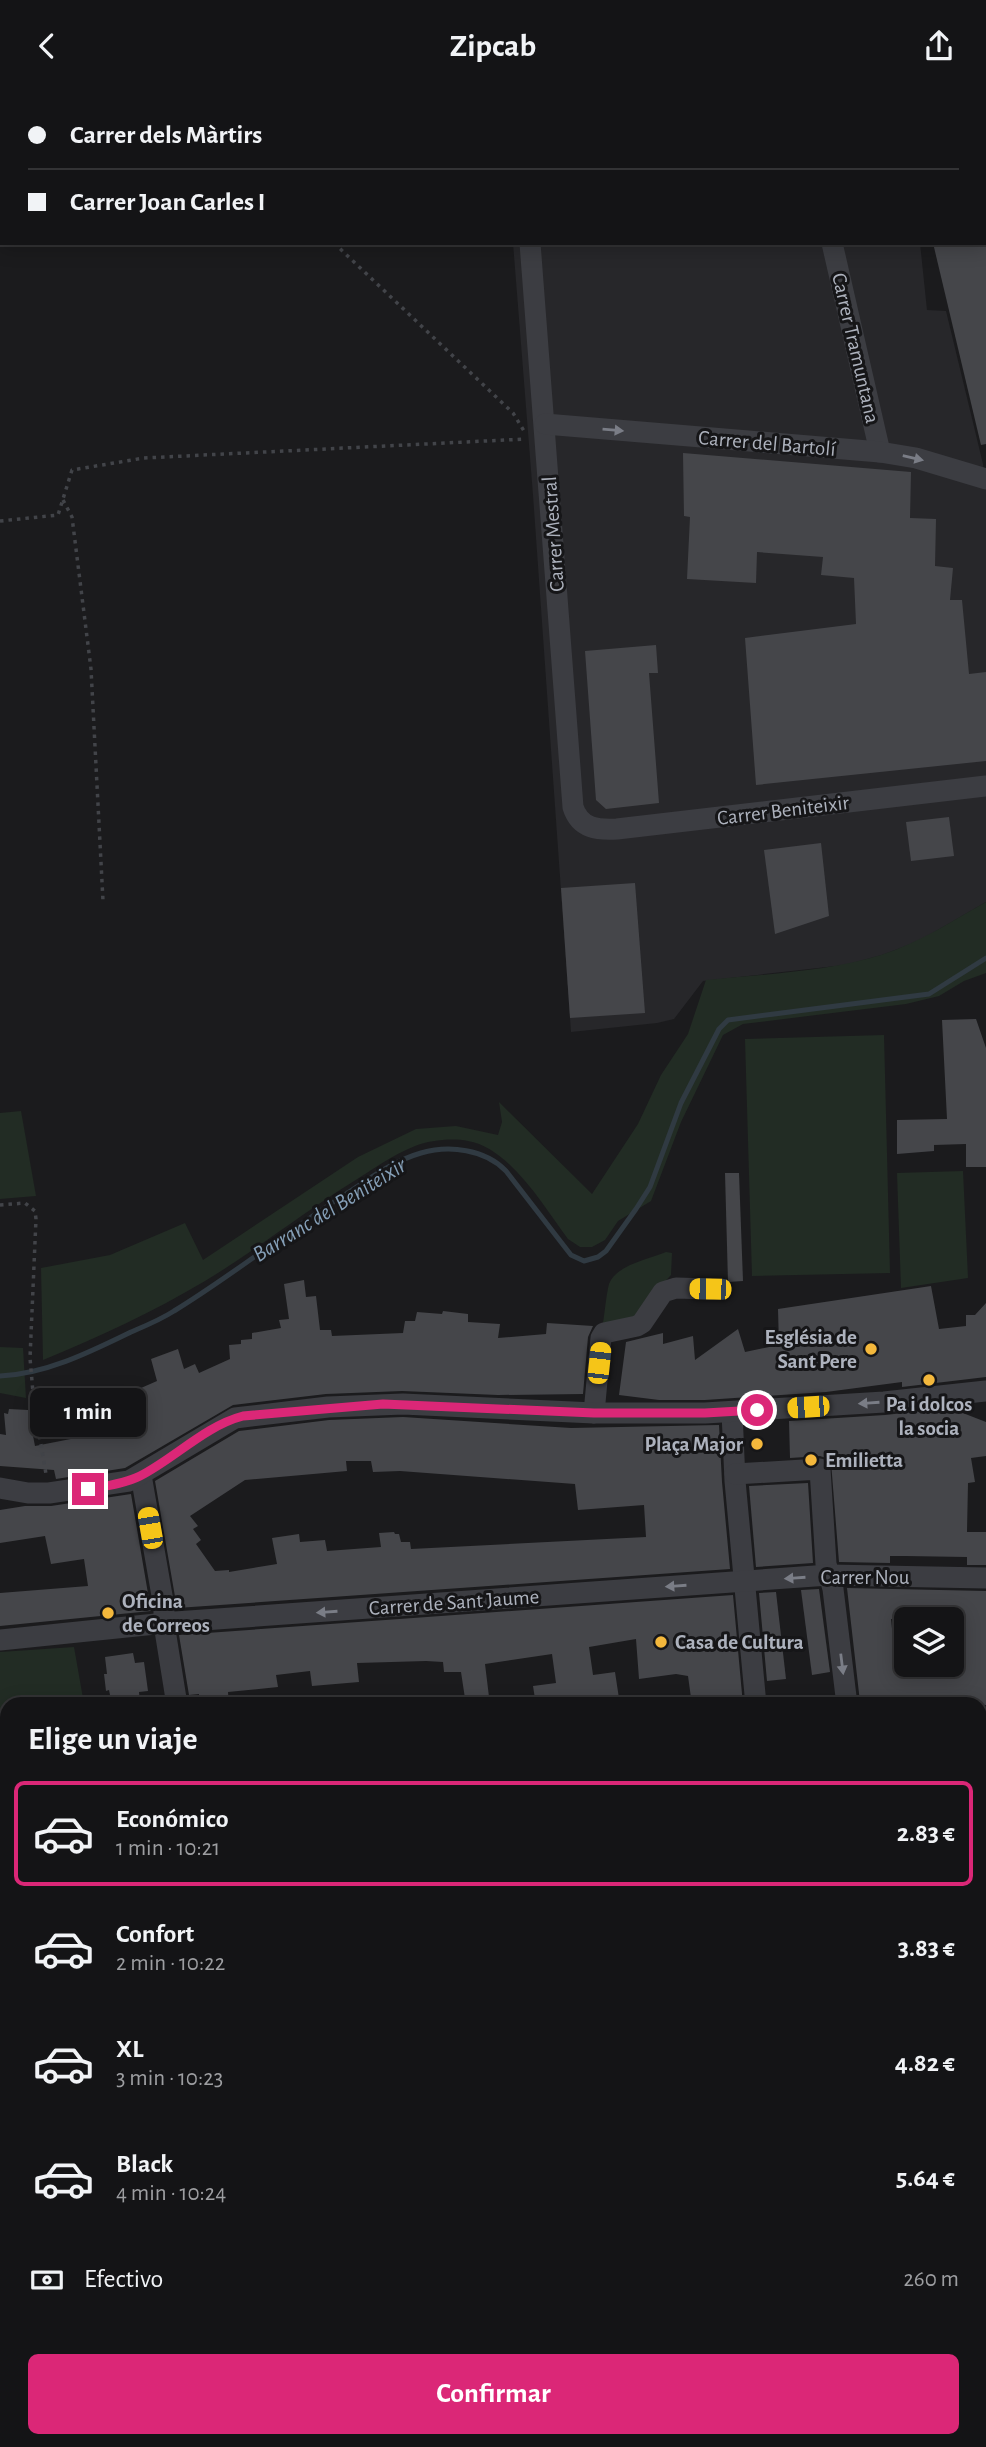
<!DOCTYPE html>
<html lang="es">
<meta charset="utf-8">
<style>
:root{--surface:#141416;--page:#212123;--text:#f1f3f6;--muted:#9d9ea1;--line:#333335;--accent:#db2777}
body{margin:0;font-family:"Alegreya Sans",sans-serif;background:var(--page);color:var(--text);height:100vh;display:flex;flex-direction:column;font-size:26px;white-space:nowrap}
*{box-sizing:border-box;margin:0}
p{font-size:23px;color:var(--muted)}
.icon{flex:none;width:38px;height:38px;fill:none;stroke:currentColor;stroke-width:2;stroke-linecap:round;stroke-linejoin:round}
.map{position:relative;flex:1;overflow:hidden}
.drawer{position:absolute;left:0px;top:1606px;width:987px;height:751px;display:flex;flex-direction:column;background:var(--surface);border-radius:21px 21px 0 0;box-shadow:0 4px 18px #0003,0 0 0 2px var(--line)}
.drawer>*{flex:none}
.banner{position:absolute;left:0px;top:0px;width:987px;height:154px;box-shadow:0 4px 18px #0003,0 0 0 2px var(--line);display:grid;align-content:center;height:154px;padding:0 28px;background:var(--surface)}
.controls{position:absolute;left:894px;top:1516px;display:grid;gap:14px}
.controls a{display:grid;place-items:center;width:70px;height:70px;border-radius:10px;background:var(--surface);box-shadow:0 4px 18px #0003,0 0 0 2px var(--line);font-size:35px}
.end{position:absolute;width:32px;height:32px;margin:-16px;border:9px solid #db2777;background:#fff;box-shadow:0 0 0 4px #fff}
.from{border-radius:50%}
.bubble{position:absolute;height:49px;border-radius:10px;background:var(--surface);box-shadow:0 4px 18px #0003,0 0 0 2px var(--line);font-size:23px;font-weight:600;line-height:49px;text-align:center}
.car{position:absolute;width:21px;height:42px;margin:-21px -10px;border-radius:9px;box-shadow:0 0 5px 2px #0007;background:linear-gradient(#f5c518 24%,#345 0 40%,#f5c518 0 76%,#345 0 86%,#f5c518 0)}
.banner b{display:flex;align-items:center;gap:24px;height:66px;font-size:26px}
.banner b+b{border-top:2px solid var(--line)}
.banner i{width:18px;height:18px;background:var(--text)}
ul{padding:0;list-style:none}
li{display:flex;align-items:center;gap:21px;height:105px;margin:0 14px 10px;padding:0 14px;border:4px solid transparent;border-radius:10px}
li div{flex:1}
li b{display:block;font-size:26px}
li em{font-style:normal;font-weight:600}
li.active{border-color:var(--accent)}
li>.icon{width:63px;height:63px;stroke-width:1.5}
h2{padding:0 28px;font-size:32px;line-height:84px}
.pay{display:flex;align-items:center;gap:18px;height:77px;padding:0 28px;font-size:26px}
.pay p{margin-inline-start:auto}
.button{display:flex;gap:14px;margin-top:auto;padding:14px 28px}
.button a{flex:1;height:80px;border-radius:10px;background:var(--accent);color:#fff;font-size:28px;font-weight:600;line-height:80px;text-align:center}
header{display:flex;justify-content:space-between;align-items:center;height:91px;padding:0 28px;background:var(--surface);font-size:32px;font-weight:600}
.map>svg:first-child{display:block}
.built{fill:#27272a}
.green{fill:#222c24}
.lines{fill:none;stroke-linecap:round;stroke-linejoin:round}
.stream{stroke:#303a42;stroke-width:5}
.building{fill:#45464a;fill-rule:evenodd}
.path{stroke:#424449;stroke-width:3.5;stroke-dasharray:3.5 5;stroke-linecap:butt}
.street{stroke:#3c3d42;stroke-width:21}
.secondary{stroke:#4a4c52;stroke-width:30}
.highway{stroke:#686b73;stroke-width:38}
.oneway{fill:#7a7d86}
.route{stroke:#db2777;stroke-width:9}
.poi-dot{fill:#f4b83c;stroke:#161618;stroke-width:2.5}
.labels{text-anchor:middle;stroke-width:6;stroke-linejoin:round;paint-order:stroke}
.street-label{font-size:21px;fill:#adb2bd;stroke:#161618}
.poi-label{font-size:21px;font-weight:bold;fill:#adb2bd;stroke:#161618;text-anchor:start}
.water-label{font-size:23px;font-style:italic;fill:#859fb7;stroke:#161618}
</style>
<header><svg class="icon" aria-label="back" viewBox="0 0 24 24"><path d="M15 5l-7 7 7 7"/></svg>Zipcab<svg class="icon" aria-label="share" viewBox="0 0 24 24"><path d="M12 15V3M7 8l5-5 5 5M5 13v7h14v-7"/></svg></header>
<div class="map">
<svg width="986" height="2356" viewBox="0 0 986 2356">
<rect width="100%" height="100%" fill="#1b1b1d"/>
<g class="built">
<rect x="500" y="0" width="364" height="2"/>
<path d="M513 152H920L927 219 946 220 983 373 986 398V811L919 850 882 864 845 874 703 890 674 928 657 932 571 941 533 404Z"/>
<path d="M0 2242 2 2258 7 2259V2350H59L57 2356H0Z"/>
</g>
<g class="green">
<path d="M986 811V882L964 890 939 905 906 913 743 933 723 944 681 1031 651 1110 618 1130 605 1149 592 1156H580L568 1148C544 1116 510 1057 468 1050 453 1047 430 1049 415 1055 392 1064 372 1079 351 1092 301 1123 255 1160 205 1190 153 1221 99 1246 43 1269L41 1177 110 1164 185 1132 203 1169 358 1066 416 1038 456 1035 498 1044 502 1031 499 1011 592 1103 638 1033 661 984 688 943 706 889C764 883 825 881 881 864 919 852 952 830 986 811Z"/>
<path d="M884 944 890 1182 752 1185 745 948Z"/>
<path d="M21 1020 36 1105 0 1108V1022Z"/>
<path d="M963 1080 968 1187 901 1197 897 1082Z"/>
<path d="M666 1161 672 1162 671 1184 657 1199 639 1228 603 1232C605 1220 606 1205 609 1193 616 1174 649 1168 666 1161Z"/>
<path d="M0 1256 23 1257 26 1307 0 1302Z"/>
<path d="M74 1556 84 1613 7 1614V1627L0 1628V1561Z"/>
</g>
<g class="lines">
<path class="stream" d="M0 1285C46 1283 90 1261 131 1241 145 1235 160 1229 174 1220 233 1184 287 1140 346 1103 369 1088 393 1070 421 1062 449 1054 485 1058 506 1080L571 1164 584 1170 598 1166 606 1160 636 1118 650 1096 681 1012 719 938 728 929 929 903 986 867"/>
</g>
<g class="building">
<path d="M933 152H986V353L981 354Z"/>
<path d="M683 362 911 381 910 427 936 428 935 475 953 477 950 509H962L969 583 986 581V670L756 694 745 547 856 533 854 487 821 484 823 466 757 461 756 492 687 488 690 426 684 425Z"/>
<path d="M656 554 658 582H649L659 712 606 718 596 709 585 560Z"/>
<path d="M949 726 954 765 911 770 906 731Z"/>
<path d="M821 752 829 825 775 843 764 759Z"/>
<path d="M635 792 645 922 570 927 561 797Z"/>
<path d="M976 928 986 957V1076H966V1053L934 1054V1060L897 1063V1029L947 1028 942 929Z"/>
<path d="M725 1082H739L743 1190 728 1191Z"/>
<path d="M304 1189 306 1206 316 1205 320 1239H331L332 1245 403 1242 405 1230H415L417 1221 442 1223 443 1220 468 1223V1231L500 1233 498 1247 546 1243 547 1232 593 1235 588 1246 583 1303 498 1304 402 1300 326 1303 233 1314 125 1377 56 1388 54 1379 0 1375V1343L6 1344 4 1322 8 1323 9 1318 28 1319 35 1355 86 1345 83 1333 125 1323 123 1318 128 1315 125 1304 157 1290 151 1268 178 1258 184 1278 195 1273 199 1282 230 1268 229 1254 241 1253V1249L252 1248V1242L281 1237 279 1229 289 1228 284 1193Z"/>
<path d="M931 1195 939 1238 966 1235V1224H975L986 1212V1286L902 1296V1291L826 1301 705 1309H659L619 1304 626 1251 663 1242V1253L693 1245 695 1269 738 1238 745 1261 779 1254 778 1218Z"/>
<path d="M950 1317 986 1331V1365L971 1367 975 1391 968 1392 967 1441H986V1474H967V1466L905 1465H890V1472L839 1471 831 1371 826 1367 820 1365 790 1367 789 1330 885 1324Z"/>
<path d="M403 1326 571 1337 719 1334 722 1391 730 1478 177 1517 155 1390 239 1340 329 1329ZM346 1370H371L373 1381 400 1380 575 1393 578 1419 644 1414 646 1446 411 1458 410 1451H401L399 1443H395L394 1441 379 1442 381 1456 327 1460 325 1449 300 1451 299 1443 272 1447 277 1473 229 1481V1479L215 1480 196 1453 201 1449 193 1438 198 1435 190 1425 245 1389 347 1380Z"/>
<path d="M808 1392 813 1472 756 1476 749 1395Z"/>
<path d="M131 1403 151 1520 0 1535V1502L88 1495 84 1468 51 1473 45 1445 0 1452V1419L25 1415H51Z"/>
<path d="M847 1497 986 1500V1614H866V1611H860ZM891 1528H952L954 1535H964L963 1573 896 1577Z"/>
<path d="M819 1498 830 1581 812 1584 801 1499Z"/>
<path d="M776 1501 786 1588 767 1590 759 1502Z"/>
<path d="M733 1504 743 1614H692L688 1585 676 1583 639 1588 636 1548 589 1556 593 1584 615 1581 620 1614H536L533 1595 556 1592 552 1563 485 1573 490 1614H466L461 1581H444L443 1571 426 1570 357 1572 359 1591 312 1595 310 1580 276 1584 278 1596 228 1601 229 1614H199V1603L189 1604 179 1544Z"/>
<path d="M133 1562 135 1572 144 1571 148 1600 139 1601 140 1612 112 1614 109 1599 106 1600 104 1583H107L105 1566Z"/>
</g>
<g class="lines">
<g class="path">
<path d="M161 0 164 2"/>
<path d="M334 152 513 322 524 340"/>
<path d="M63 409 72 426 91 578 103 810"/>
<path d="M0 430 58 424 72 379 144 367 526 348"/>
<path d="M0 1114 25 1112 35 1120 36 1128 30 1267 34 1313 46 1383"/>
<path d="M774 2356 775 2350"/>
</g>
<g class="street">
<path d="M517 0V2"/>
<path d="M797 0V2"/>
<path d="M985 35H986"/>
<path d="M530 152 573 716C580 738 598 739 617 738L986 695"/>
<path d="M832 152 880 361"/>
<path d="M545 333 880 361 916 367 986 388"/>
<path d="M732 1321 735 1390 756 1614"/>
<path d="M594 1322 601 1247 604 1242 637 1235 642 1232 663 1201 676 1197 710 1198"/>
<path d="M735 1383 820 1378 826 1473 833 1498 847 1614"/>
<path d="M141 1384 164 1516V1533L177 1614"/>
<path d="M0 1397 28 1402H49L129 1390 235 1327 328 1316 403 1313 594 1322H705L884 1311 986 1300"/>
<path d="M0 1549 175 1531 829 1484 986 1487"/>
<path d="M980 1654 986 1653"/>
<path d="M0 1699H7"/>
<path d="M980 1829H986"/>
<path d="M0 1831 7 1830"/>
</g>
<g class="secondary">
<path d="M0 1868 7 1882"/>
<path d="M980 1872H986"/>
<path d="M0 1904H7"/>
<path d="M0 1988 7 1989"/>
</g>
<g class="highway">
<path d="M962 0V2"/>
<path d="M985 70 986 72"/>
</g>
</g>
<defs><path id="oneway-solid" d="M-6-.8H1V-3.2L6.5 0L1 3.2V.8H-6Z" transform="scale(1.75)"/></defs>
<g class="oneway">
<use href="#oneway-solid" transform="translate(613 339) rotate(5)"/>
<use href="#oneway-solid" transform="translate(913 367) rotate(13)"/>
<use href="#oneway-solid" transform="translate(869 1312) rotate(176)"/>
<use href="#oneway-solid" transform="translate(795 1487) rotate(176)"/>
<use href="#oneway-solid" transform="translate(676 1495) rotate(176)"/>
<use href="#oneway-solid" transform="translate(327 1521) rotate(176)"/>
<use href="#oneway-solid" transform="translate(842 1573) rotate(83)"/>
</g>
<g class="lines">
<path class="route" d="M88 1398C105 1395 124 1393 140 1385 175 1367 205 1335 243 1325L383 1313 594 1322H705L757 1319"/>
</g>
<g class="poi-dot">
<circle cx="871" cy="1258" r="7"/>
<circle cx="929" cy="1289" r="7"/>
<circle cx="757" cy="1353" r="7"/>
<circle cx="811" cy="1369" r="7"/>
<circle cx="108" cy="1522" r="7"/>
<circle cx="661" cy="1551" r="7"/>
</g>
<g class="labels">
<g class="street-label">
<text transform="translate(856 257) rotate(77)" y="7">Carrer Tramuntana</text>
<text transform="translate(767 352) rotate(5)" y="7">Carrer del Bartolí</text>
<text transform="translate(553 443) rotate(-94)" y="7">Carrer Mestral</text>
<text transform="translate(783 719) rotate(-7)" y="7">Carrer Beniteixir</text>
<text x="865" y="1493">Carrer Nou</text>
<text transform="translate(454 1511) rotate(-4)" y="7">Carrer de Sant Jaume</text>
</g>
<g class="poi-label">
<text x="857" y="1253" text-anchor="end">Església de<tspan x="857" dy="24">Sant Pere</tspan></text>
<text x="929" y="1320" text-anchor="middle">Pa i dolcos<tspan x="929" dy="24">la socia</tspan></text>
<text x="743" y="1360" text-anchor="end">Plaça Major</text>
<text x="825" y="1376">Emilietta</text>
<text x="122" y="1517">Oficina<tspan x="122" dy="24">de Correos</tspan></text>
<text x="675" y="1558">Casa de Cultura</text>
</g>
<g class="water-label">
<text transform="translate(329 1118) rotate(-32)" y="8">Barranc del Beniteixir</text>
</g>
</g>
</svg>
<div class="controls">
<a><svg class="icon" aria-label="layers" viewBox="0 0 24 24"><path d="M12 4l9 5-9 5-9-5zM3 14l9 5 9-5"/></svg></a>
</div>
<i class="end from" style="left:757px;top:1319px"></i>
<i class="end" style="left:88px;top:1398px"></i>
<div class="bubble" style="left:30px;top:1297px;width:116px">1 min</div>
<i class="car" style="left:710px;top:1198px;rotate:271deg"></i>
<i class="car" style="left:599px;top:1272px;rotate:6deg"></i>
<i class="car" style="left:808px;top:1316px;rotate:266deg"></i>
<i class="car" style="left:150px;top:1437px;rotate:350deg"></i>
<div class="banner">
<b><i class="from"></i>Carrer dels Màrtirs</b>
<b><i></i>Carrer Joan Carles I</b>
</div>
<section class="drawer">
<h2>Elige un viaje</h2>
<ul>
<li class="active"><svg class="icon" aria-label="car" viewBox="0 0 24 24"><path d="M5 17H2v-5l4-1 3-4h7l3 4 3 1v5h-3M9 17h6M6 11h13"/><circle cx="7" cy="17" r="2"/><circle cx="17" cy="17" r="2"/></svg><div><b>Económico</b><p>1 min · 10:21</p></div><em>2.83 €</em></li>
<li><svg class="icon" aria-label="car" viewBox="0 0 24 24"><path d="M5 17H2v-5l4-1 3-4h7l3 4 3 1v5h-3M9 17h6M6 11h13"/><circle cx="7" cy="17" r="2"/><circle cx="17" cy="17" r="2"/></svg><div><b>Confort</b><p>2 min · 10:22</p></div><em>3.83 €</em></li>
<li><svg class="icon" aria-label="car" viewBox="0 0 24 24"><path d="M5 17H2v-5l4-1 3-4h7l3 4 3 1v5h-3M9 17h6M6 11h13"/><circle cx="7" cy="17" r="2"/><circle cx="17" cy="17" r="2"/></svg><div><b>XL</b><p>3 min · 10:23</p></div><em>4.82 €</em></li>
<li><svg class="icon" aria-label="car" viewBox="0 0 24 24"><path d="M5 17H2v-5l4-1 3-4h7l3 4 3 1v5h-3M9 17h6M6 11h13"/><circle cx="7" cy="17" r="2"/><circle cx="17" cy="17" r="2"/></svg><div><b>Black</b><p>4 min · 10:24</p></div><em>5.64 €</em></li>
</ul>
<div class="pay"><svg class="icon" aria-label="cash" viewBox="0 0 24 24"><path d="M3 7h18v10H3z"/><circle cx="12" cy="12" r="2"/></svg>Efectivo<p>260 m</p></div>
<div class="button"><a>Confirmar</a></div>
</section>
</div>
